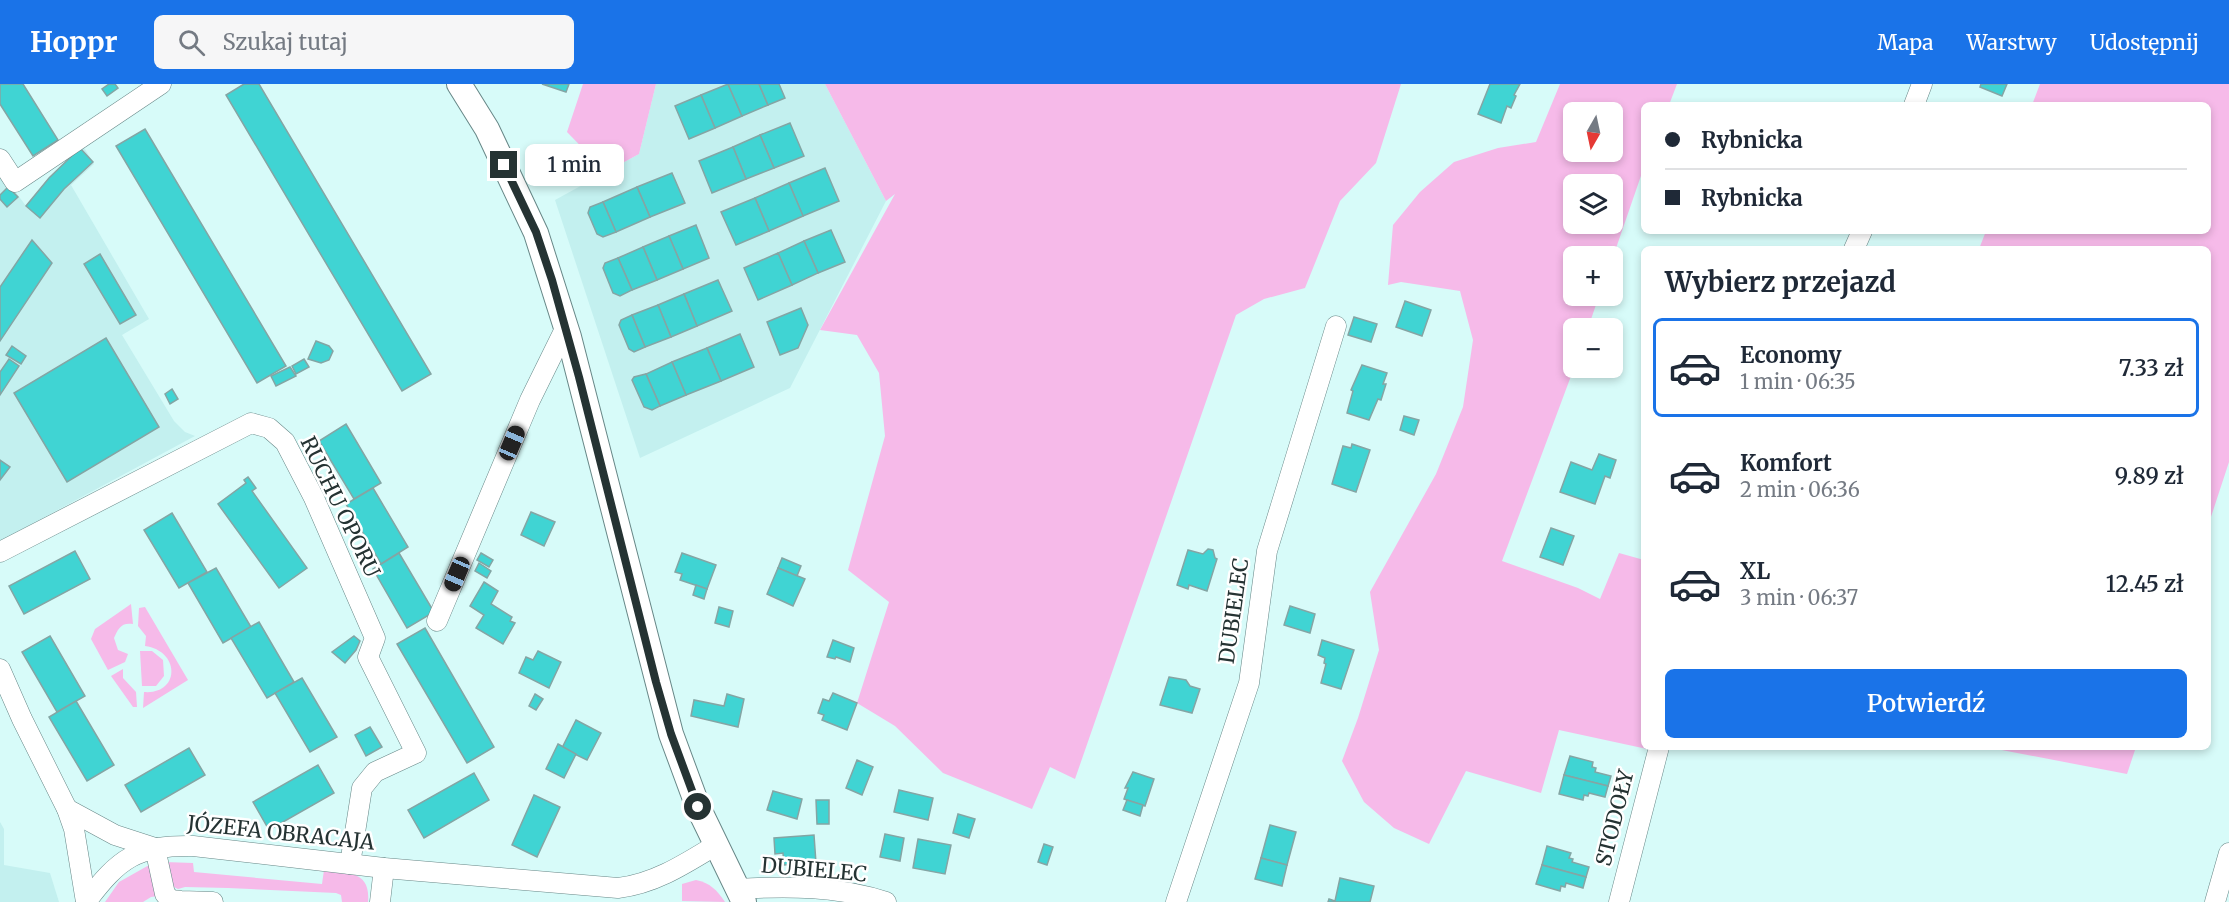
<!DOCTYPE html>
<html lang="pl">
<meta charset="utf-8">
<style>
:root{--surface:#fff;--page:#f6f6f7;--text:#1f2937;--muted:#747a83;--line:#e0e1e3;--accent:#1a73e8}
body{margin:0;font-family:Merriweather,serif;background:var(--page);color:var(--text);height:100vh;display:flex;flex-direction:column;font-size:22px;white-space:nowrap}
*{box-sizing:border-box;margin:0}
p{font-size:20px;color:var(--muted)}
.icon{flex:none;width:33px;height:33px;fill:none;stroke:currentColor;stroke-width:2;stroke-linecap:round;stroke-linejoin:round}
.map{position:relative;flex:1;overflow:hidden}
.drawer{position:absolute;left:1641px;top:162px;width:570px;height:504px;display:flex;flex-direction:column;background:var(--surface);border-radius:9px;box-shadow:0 3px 9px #0003}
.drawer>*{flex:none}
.hud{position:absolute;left:1641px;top:18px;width:570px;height:132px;border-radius:9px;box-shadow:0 3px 9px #0003;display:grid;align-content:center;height:132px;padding:0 24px;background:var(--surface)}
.needle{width:39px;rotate:189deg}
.fabs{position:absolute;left:1563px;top:18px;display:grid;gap:12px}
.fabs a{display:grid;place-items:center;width:60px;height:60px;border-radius:9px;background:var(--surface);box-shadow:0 3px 9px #0003;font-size:30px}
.end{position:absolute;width:27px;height:27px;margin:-14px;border:8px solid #253333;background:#fff;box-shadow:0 0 0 3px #fff}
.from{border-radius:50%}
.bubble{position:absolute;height:42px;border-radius:9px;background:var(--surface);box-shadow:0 3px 9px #0003;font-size:20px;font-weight:600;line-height:42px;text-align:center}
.car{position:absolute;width:18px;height:36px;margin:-18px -9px;border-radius:8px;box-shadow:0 0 4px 2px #0007;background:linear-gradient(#222 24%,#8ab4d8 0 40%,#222 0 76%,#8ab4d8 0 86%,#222 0)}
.hud b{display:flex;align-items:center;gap:21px;height:57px;font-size:22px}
.hud b+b{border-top:2px solid var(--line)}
.hud i{width:15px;height:15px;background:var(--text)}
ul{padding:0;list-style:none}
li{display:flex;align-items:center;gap:18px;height:99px;margin:0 12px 9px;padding:0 12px;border:3px solid transparent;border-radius:9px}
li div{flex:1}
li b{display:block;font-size:22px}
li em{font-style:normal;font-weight:600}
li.selected{border-color:var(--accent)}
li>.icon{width:54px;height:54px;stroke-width:1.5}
h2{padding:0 24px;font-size:27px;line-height:72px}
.button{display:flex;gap:12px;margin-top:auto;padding:12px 24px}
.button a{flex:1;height:69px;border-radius:9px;background:var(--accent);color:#fff;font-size:24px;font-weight:600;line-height:69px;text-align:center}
header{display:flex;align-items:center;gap:36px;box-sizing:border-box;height:84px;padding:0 30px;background:var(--accent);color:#fff}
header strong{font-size:28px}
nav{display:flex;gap:33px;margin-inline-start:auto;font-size:21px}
.search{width:420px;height:54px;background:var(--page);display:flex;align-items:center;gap:15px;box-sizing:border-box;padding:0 21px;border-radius:9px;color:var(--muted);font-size:22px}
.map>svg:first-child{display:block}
.built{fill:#c3f0ef}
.green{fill:#f6bae9;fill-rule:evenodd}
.building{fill:#40d4d3;stroke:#84a5a4;stroke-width:1.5}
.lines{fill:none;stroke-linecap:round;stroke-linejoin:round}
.minor-casing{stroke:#678787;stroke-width:21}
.tertiary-casing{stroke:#678787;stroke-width:26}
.minor{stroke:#fff;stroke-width:20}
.tertiary{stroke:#fff;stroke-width:24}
.route{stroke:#253333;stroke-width:8}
.labels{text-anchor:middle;stroke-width:5;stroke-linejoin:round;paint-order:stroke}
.street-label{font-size:21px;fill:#253333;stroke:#fff}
</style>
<header>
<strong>Hoppr</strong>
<div class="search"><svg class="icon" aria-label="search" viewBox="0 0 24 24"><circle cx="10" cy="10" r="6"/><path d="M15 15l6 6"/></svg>Szukaj tutaj</div>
<nav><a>Mapa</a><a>Warstwy</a><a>Udostępnij</a></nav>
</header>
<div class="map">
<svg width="2229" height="818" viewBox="0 0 2229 818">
<rect width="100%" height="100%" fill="#d7fbf9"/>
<g class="built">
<path d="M656 0H825L886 117 790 304 640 374 555 116 639 70Z"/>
<path d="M83 62 94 80 71 101 149 235 122 251 174 337 185 348 195 352 0 457V87L26 122 50 93Z"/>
<path d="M0 738 4 745V781L50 789 59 818H0Z"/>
</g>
<g class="green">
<path d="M583 0H656L639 70 606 88 567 48Z"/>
<path d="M825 0H1401L1376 79 1340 117 1305 204 1264 215 1236 231 1075 695 1050 683 1032 725 943 689 895 642 857 619 889 518 848 486 885 352 879 289 857 251 820 246 895 110 886 117Z"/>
<path d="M1560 0H1677L1669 21H1644V83L1613 173 1574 172V212H1599L1588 244H1574V284L1502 477 1578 504 1600 515 1619 469 1644 476V663H1648L1647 665 1559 646 1541 709 1466 687 1429 760 1394 744 1364 718 1342 677 1358 634 1379 566 1370 508 1436 390 1463 323 1473 256 1460 207 1401 198 1388 201 1393 141 1420 108 1454 78 1498 64 1536 58ZM1574 28H1612V68H1574ZM1574 100H1612V140H1574Z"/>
<path d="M2040 0H2229V378L2208 442V165H1979L1986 147H2208V21H2032Z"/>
<path d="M131 520 133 540C121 538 118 545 114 554L118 566 128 570 125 578 108 586 91 555 95 545Z"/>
<path d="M145 523 188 596 143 624 144 608C180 611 181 567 145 562L146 552 138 542 139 524Z"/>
<path d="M140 567H152L163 576 164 592 156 602H142Z"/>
<path d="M123 585V594L136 608 137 623H133L111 592Z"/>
<path d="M1986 663H2136L2127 690Z"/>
<path d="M165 778 193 779 194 788 322 800 324 786C348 789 371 787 368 818H342L341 811 336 809 228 804 185 803 178 805 172 802Z"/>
<path d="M151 780 159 812 151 813 143 818H105L119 798Z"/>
<path d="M696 796C710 799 717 806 725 818L682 817V800Z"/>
</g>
<g class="building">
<path d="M0 0H23L58 56 33 72 0 20Z"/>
<path d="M109 0H115L118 4 107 12 102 5Z"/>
<path d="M244 0H259L431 290 402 307 226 11Z"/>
<path d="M542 0H569L566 8Z"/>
<path d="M728 0 742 32 715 44 701 11Z"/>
<path d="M728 0H759L768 21 742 32Z"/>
<path d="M759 0H779L785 14 768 21Z"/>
<path d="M1490 0H1520L1514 11 1516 12 1511 24 1507 22 1501 39 1478 30Z"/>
<path d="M1981 0H2007L2002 12 1980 3Z"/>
<path d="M701 11 715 44 689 55 675 22Z"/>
<path d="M790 39 804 72 774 84 760 51Z"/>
<path d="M145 45 286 282 257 299 116 62Z"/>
<path d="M760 51 774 84 746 95 733 63Z"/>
<path d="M733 63 746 95 712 109 699 77Z"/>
<path d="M80 64 93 78 64 105 40 134 26 122 49 94Z"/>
<path d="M825 84 839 117 803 132 789 99Z"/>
<path d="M672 89 685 119 650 133 637 103Z"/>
<path d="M789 99 803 132 769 147 755 114Z"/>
<path d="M8 103 18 113 7 123 0 115V111Z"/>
<path d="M637 103 650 133 616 148 603 118Z"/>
<path d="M755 114 769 147 736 161 721 128Z"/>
<path d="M603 118 616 148 603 153 597 150 588 129 590 123Z"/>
<path d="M696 141 709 174 683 185 669 152Z"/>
<path d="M831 146 845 178 818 189 804 157Z"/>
<path d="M669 152 683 185 657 196 643 163Z"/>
<path d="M32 156 52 179 0 257V203Z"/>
<path d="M804 157 818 189 792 201 778 169Z"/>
<path d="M643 163 657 196 632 206 618 174Z"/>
<path d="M778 169 792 201 758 216 744 184Z"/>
<path d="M100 170 136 231 120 240 84 180Z"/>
<path d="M618 174 632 206 620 212 613 209 603 184 605 179Z"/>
<path d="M718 196 732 227 697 242 684 210Z"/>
<path d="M684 210 697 242 671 253 658 221Z"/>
<path d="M1405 217 1431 226 1422 252 1396 243Z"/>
<path d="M658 221 671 253 645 263 632 231Z"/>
<path d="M801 224 808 241 798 264 780 271 767 238Z"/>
<path d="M632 231 645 263 634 268 629 265 619 241 621 236Z"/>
<path d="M1354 233 1377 240 1371 258 1348 251Z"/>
<path d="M740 250 754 283 721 297 707 264Z"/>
<path d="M106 254 159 343 67 398 14 309Z"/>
<path d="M316 257 329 262 333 267 329 276 321 279 308 275Z"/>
<path d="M12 262 26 272 21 280 6 271Z"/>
<path d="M707 264 721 297 686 311 672 278Z"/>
<path d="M9 275 19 282 0 311V288Z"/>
<path d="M304 275 309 283 296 290 292 282Z"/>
<path d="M672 278 686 311 660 322 646 290Z"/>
<path d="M1362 281 1387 289 1383 300H1386L1381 316 1378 315 1369 336 1347 329 1353 307 1351 306Z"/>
<path d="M290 283 296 292 276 302 271 292Z"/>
<path d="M646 290 660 322 652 326 644 323 632 296 634 293Z"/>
<path d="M172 305 178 315 170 320 165 310Z"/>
<path d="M1404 332 1419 336 1414 351 1400 346Z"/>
<path d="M346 340 381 399 354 415 319 357Z"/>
<path d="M1352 360 1370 366 1356 408 1332 400 1343 362 1351 364Z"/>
<path d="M1599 370 1616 376 1610 394 1605 392 1595 420 1560 408 1571 378 1592 386Z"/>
<path d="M0 376 10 383 0 396Z"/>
<path d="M248 393 256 404 252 407 307 484 279 504 218 420 246 399 244 396Z"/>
<path d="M373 404 408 463 381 480 346 420Z"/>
<path d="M531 428 555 438 544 462 521 451Z"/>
<path d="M172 429 207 488 179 504 144 446Z"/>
<path d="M1551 444 1574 452 1563 481 1540 473Z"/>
<path d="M1208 465 1213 466 1215 474 1217 475 1207 507 1189 501 1188 505 1177 501 1188 466 1203 470Z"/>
<path d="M75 467 90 495 24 530 9 502Z"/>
<path d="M399 469 434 528 407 544 373 485Z"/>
<path d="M481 469 493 476 489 483 477 476Z"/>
<path d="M682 469 716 481 707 505 680 496 682 490 675 488Z"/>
<path d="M782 474 801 482 797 492 778 484Z"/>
<path d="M479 479 491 487 487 494 475 487Z"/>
<path d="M216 484 251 543 223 559 188 499Z"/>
<path d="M778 484 805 495 793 522 767 510Z"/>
<path d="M484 498 498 507 491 520 512 533 510 537 515 539 503 560 476 544 484 531 470 522Z"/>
<path d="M696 501 707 505 704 515 693 511Z"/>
<path d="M1290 522 1315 530 1310 549 1284 541Z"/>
<path d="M719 523 733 527 729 543 715 539Z"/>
<path d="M259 538 294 598 267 614 231 554Z"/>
<path d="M425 544 494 663 467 679 397 560Z"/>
<path d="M50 552 85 612 57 628 22 568Z"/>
<path d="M354 552 360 557 356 566 345 579 332 568Z"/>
<path d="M833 556 854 564 850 578 836 573 835 575 827 573Z"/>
<path d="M1322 556 1354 566 1341 605 1321 599 1326 580 1324 579 1325 574 1318 571Z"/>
<path d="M538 567 561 578 549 604 519 589 526 573 533 576Z"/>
<path d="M1169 593 1186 596 1190 602 1200 605 1192 629 1160 621Z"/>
<path d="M302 594 337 653 310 668 275 609Z"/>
<path d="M833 609 857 619 847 646 822 636 824 631 818 629 823 615 829 617Z"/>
<path d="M535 610 543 615 536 626 529 622Z"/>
<path d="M727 610 744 615 738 643 691 632 694 616 724 622Z"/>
<path d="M76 617 114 681 87 697 49 633Z"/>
<path d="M576 636 601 649 587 676 562 664Z"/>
<path d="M370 643 382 663 366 672 355 651Z"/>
<path d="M558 660 576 670 564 694 546 685Z"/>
<path d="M189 664 205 691 141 728 125 701Z"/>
<path d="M1570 672 1593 678 1592 683 1596 684 1595 688 1611 692 1608 702 1564 691Z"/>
<path d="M857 676 873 683 862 711 846 704Z"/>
<path d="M318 681 334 709 269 746 253 718Z"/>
<path d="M1133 688 1154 695 1145 722 1124 715 1128 704H1125Z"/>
<path d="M474 689 489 716 424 754 408 726Z"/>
<path d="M1564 691 1608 702 1605 713 1589 709 1588 712 1584 711 1583 716 1559 710Z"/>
<path d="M899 706 933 714 928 736 894 728Z"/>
<path d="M773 707 802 715 797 735 767 726Z"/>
<path d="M534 711 560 723 537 773 512 761Z"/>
<path d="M816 716H829V740H817Z"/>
<path d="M1127 716 1143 721 1140 732 1123 726Z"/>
<path d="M958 730 975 735 969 754 953 749Z"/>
<path d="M1270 741 1296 748 1287 781 1261 774Z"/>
<path d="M885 750 904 754 900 777 880 773Z"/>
<path d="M814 751 816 779 784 781 783 769 775 770 774 754Z"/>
<path d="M918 755 951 761 945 790 913 784Z"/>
<path d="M1044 760 1053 763 1047 781 1038 778Z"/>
<path d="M1547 762 1571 769 1569 774 1573 775 1572 778 1589 783 1586 793 1542 781Z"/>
<path d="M1261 774 1287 781 1282 802 1255 795Z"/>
<path d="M1542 781 1586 793 1583 804 1566 799 1565 803 1561 802 1560 807 1536 800Z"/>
<path d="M1340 794 1374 802 1370 818H1328L1329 815 1335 817Z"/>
</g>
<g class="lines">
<g class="minor-casing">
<g id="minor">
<path d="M1914 21 1922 0"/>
<path d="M0 75 15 98 161 0"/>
<path d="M1854 165 1862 147"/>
<path d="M0 468 251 339 269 344 285 358 314 414 375 554 368 573 416 669 375 688 362 704 350 780"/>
<path d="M437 537 530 316 566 243"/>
<path d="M0 585 22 635 67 725 74 745 86 818"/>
<path d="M67 725 115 751 155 764 165 810 171 816 181 817 213 818"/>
<path d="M738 805C786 802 840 802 886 818"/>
<path d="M86 818C119 774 137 761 193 762L384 784 618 804C654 800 685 780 716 761"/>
<path d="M380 818 384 784"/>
<path d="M1176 818 1249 599 1267 467 1336 242"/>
<path d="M1619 818 1659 663"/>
<path d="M2215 818 2229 769"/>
</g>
</g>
<g class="tertiary-casing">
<path id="tertiary" d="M459 0 487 45 536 149 569 253 671 650 698 723 744 818"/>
</g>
<use href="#minor" class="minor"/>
<use href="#tertiary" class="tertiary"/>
</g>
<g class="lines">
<path class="route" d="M504 81 536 148 552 196 579 293 656 598 671 650 698 723"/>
</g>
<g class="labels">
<g class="street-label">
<text transform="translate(340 423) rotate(64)" y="7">RUCHU OPORU</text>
<text transform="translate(1234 527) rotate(-82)" y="7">DUBIELEC</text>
<text transform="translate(1615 734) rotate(-76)" y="7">STODOŁY</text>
<text transform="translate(281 749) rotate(6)" y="7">JÓZEFA OBRACAJA</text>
<text transform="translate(814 786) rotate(5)" y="7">DUBIELEC</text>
</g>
</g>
</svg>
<div class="fabs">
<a><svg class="needle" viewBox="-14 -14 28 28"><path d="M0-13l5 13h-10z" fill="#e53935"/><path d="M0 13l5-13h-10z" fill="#747a83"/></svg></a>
<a><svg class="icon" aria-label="layers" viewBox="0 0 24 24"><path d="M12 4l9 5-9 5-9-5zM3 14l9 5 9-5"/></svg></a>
<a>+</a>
<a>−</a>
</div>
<i class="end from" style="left:698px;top:723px"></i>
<i class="end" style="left:504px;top:81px"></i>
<div class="bubble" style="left:525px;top:60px;width:99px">1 min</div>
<i class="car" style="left:512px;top:359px;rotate:23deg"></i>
<i class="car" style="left:457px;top:490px;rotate:203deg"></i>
<div class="hud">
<b><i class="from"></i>Rybnicka</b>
<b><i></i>Rybnicka</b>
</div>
<section class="drawer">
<h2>Wybierz przejazd</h2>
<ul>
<li class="selected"><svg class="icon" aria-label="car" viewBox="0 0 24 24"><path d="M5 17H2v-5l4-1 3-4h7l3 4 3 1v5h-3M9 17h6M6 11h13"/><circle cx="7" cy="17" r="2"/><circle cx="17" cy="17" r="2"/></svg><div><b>Economy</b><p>1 min · 06:35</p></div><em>7.33 zł</em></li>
<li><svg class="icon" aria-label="car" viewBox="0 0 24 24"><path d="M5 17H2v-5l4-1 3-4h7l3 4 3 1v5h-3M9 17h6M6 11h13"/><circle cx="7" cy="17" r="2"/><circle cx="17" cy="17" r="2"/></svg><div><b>Komfort</b><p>2 min · 06:36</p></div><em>9.89 zł</em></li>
<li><svg class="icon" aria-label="car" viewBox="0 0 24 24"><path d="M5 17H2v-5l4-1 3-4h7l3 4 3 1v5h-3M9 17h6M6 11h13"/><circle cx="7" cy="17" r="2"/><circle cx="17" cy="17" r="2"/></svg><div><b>XL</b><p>3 min · 06:37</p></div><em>12.45 zł</em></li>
</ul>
<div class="button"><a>Potwierdź</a></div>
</section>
</div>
